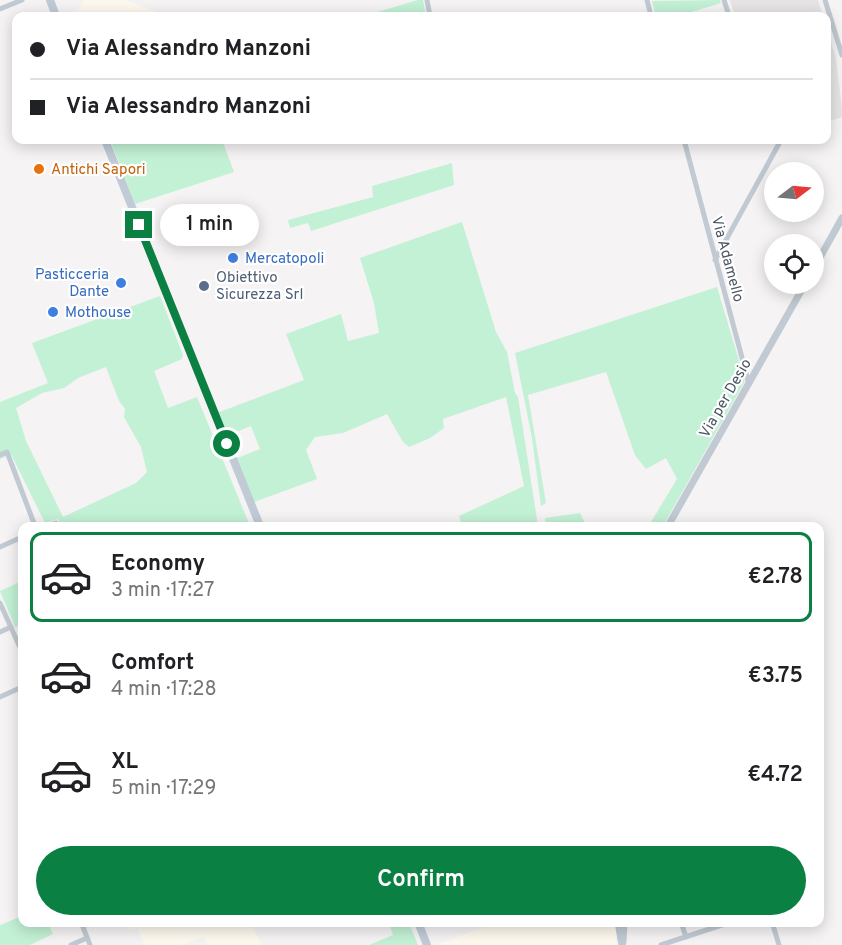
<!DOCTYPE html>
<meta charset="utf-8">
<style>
:root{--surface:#fff;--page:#f2f2f2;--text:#202124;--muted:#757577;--line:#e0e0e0;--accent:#0b8043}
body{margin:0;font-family:Overpass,sans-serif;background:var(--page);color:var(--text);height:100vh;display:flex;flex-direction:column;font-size:22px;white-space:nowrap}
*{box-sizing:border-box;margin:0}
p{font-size:20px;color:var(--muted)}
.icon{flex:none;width:33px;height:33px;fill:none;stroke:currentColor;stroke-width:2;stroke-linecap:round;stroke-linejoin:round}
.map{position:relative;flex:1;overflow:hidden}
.side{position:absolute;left:18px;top:522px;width:806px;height:405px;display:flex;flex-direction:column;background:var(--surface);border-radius:12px;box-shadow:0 3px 15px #0003}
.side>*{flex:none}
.guide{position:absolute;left:12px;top:12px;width:819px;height:132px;border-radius:12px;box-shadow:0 3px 15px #0003;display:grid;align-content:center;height:132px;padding:0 18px;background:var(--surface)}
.needle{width:39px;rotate:74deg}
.buttons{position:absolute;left:764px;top:162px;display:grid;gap:12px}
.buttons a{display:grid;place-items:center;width:60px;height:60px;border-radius:50%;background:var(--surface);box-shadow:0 3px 15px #0003;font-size:30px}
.end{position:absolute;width:27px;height:27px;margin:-14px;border:8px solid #0b8043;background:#fff;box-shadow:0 0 0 3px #fff}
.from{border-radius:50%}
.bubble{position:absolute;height:42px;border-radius:21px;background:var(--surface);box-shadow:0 3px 15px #0003;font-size:20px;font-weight:600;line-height:42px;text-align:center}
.guide b{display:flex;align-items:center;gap:21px;height:57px;font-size:22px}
.guide b+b{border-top:2px solid var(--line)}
.guide i{width:15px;height:15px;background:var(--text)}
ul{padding:10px 0 0;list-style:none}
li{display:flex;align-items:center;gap:18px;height:90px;margin:0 12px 9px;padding:0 6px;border:3px solid transparent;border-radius:12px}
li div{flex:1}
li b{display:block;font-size:22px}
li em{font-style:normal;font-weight:600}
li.on{border-color:var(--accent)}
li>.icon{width:54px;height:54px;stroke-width:1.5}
.button{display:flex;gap:12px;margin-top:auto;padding:12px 18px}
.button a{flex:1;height:69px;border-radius:36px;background:var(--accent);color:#fff;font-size:24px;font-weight:600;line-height:69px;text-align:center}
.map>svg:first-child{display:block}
.commercial{fill:#fdf9ef}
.education{fill:#e6e4e5}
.green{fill:#c3f1d5;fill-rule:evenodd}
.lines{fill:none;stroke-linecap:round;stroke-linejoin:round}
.minor{stroke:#c1cad2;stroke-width:5}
.tertiary{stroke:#c1cad2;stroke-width:7}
.secondary{stroke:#c1cbd6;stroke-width:8}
.route{stroke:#0b8043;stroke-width:8}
.food-dot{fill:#e8710a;stroke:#fff;stroke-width:2}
.shop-dot{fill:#3f7fe0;stroke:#fff;stroke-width:2}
.service-dot{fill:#5c6f8a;stroke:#fff;stroke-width:2}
.labels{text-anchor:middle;stroke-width:4.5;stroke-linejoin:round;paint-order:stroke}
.food-label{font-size:15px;fill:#c56008;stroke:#fff;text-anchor:start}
.shop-label{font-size:15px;fill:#366cbe;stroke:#fff;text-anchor:start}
.street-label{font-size:15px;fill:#4a5661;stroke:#fff}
.service-label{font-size:15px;fill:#4e5e75;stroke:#fff;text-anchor:start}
</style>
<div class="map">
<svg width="842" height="945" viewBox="0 0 842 945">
<rect width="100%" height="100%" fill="#f5f3f3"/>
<g class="commercial">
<path d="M83 0H125L169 16H62L80 8Z"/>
<path d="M127 923H252L261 945H207L204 937 181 945H145L137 928 129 930Z"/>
<path d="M496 923H616V945H435Z"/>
</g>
<g class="education">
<path d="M730 0H818L823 16H735Z"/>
<path d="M826 27 836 58 842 109V117L827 122Z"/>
</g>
<g class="green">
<path d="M418 0H423L426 16H364Z"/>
<path d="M720 0 721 3 678 16H656L652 1Z"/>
<path d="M110 140H222L234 172 135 204Z"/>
<path d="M452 163 454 185 311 231 308 223 290 228 288 220 373 197 372 186Z"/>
<path d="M462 222 496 332 507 352 515 393 518 397 538 526H462L459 516 524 486 506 397 443 419 444 428 430 438 409 447 403 442 387 414 343 433 315 437 306 450 317 479 254 502 235 459 260 449 251 426 226 436 217 413 304 380 286 334 341 314 348 341 379 333 374 303 360 258Z"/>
<path d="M717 287 745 381 663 526H546L545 518 580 513 585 523 651 522 677 479 666 458 646 469 635 455 606 372 528 395 546 503 541 506 532 438 515 353Z"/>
<path d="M160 296 183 355 182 359 154 371 168 408 197 397 250 526H62L58 519 45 523 11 454 0 459V402L48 383 32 343ZM106 367 119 401 125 409 124 417 141 447 147 472 136 483 63 517 26 441 16 408 42 393 64 388 78 378Z"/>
<path d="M22 581V624L15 627 0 591Z"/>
<path d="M22 916V922L48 923 53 934 30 945H0V925Z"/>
<path d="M389 922 409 923 418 945H369L393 935Z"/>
</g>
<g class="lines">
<g class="minor">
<path d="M427 0 430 16"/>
<path d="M647 0 651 16"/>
<path d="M724 0 729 16"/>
<path d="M825 0 842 55"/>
<path d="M0 9 22 0"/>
<path d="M684 140 749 384"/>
<path d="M715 260 781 140"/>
<path d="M0 455 7 452 35 526"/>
<path d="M47 526 56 523"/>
<path d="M0 547 22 537"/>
<path d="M0 603 22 652"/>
<path d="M0 632 11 627"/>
<path d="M0 697 22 687"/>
<path d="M81 922 90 945"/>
<path d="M681 922 686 937"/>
<path d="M772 922 779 945"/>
<path d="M71 945 87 938"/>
<path d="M661 945 731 922"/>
</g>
<g class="tertiary">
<path d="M813 270 842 218"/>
<path d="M668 526 805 284"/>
<path d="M618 922 622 945"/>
<path d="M623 942 624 922"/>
</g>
<g class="secondary">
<path d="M50 0 56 16"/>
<path d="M105 140 260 526"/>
<path d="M418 922 427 945"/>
</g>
</g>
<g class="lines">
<path class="route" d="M139 225 227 444"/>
</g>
<circle class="food-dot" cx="39" cy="169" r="6"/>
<g class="shop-dot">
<circle cx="233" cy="258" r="6"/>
<circle cx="121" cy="283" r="6"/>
<circle cx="53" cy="312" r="6"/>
</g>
<circle class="service-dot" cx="204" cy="286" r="6"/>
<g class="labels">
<g class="food-label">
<text x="51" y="174">Antichi Sapori</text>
</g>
<g class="shop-label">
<text x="245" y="263">Mercatopoli</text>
<text x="109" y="279" text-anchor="end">Pasticceria<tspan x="109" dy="17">Dante</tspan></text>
<text x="65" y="317">Mothouse</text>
</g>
<g class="street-label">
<text transform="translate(728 259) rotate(75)" y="5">Via Adamello</text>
<text transform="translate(725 398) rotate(-60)" y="5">Via per Desio</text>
</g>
<g class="service-label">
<text x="216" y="282">Obiettivo<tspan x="216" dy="17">Sicurezza Srl</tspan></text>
</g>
</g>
</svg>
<div class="buttons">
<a><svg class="needle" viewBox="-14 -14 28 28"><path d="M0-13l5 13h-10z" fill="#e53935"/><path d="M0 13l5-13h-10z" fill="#757577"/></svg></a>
<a><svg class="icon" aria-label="locate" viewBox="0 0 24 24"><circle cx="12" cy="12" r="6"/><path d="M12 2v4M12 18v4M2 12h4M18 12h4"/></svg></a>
</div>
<i class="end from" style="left:227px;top:444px"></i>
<i class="end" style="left:139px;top:225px"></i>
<div class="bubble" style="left:160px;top:204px;width:99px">1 min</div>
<div class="guide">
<b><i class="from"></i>Via Alessandro Manzoni</b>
<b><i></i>Via Alessandro Manzoni</b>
</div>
<section class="side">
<ul>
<li class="on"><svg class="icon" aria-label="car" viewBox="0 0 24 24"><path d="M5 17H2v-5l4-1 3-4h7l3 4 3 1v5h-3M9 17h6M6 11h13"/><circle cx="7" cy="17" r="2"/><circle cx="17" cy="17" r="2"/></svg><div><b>Economy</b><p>3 min · 17:27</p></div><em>€2.78</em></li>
<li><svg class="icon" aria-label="car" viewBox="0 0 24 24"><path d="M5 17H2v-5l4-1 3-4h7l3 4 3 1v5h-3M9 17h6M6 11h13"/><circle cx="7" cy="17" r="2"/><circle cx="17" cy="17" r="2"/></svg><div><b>Comfort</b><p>4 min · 17:28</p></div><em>€3.75</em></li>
<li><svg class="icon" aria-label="car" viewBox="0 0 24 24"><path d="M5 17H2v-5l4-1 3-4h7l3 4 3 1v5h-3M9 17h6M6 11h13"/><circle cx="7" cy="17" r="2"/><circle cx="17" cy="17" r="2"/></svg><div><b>XL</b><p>5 min · 17:29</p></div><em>€4.72</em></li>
</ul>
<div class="button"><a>Confirm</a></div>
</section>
</div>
